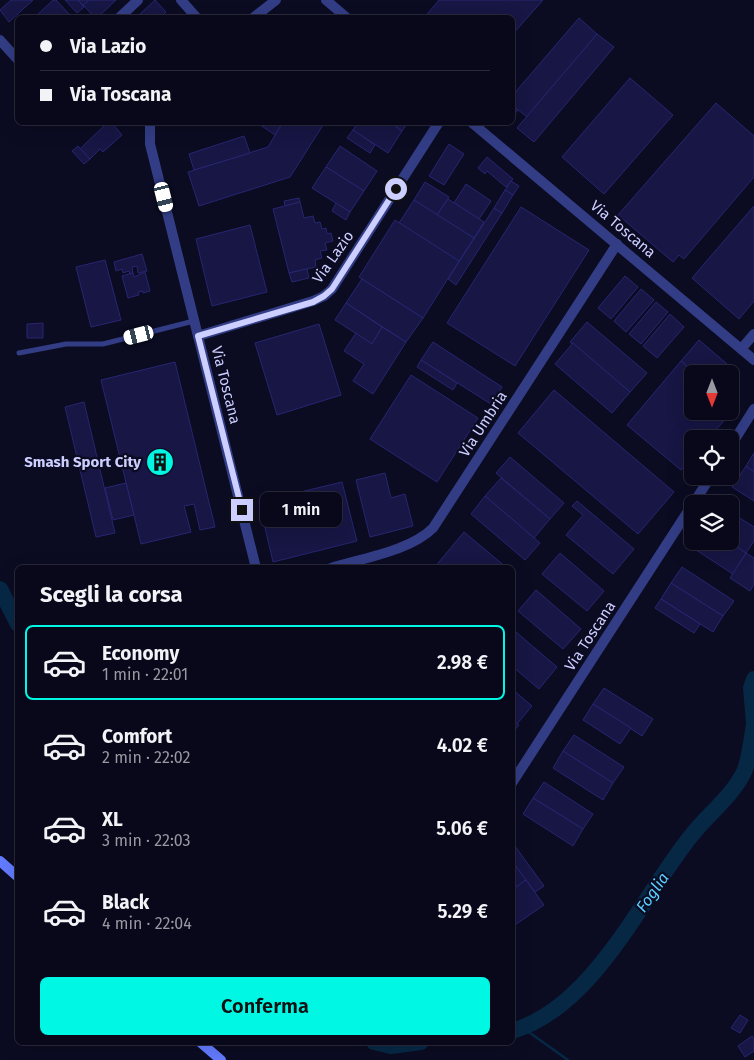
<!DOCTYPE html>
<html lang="it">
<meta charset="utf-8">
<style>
:root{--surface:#08081a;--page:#161627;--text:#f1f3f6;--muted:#989aa2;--line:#292939;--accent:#00f7e4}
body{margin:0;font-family:"Fira Sans",sans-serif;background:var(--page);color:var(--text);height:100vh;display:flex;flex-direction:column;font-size:19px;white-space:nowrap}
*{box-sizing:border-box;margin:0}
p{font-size:16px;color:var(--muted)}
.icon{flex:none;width:28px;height:28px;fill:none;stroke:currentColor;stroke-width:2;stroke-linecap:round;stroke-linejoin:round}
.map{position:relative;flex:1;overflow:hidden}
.sheet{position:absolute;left:15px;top:565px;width:500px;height:480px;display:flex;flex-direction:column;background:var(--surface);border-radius:8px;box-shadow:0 5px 20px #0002,0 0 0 1px var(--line)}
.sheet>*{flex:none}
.guide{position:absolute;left:15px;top:15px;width:500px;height:110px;border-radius:8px;box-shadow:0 5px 20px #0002,0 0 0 1px var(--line);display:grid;align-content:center;height:110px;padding:0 25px;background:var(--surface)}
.needle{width:32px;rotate:180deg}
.tools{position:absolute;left:684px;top:365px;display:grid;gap:10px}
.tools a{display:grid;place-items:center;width:55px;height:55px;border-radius:8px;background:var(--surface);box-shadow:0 5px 20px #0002,0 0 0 1px var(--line);font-size:25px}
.end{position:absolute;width:22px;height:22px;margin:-11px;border:6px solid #cccfff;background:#111;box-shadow:0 0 0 2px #111}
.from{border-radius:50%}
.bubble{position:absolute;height:35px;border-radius:8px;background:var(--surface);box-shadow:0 5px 20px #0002,0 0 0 1px var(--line);font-size:16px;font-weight:600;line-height:35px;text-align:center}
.car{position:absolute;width:15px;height:30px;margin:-15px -8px;border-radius:6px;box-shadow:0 0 4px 1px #0007;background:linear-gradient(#fff 24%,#345 0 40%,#fff 0 76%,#345 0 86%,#fff 0)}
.guide b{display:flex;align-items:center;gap:18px;height:48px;font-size:19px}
.guide b+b{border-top:1px solid var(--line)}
.guide i{width:12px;height:12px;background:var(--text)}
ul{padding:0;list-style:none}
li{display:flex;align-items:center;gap:15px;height:75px;margin:0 10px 8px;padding:0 15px;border:2px solid transparent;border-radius:8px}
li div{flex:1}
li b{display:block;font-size:19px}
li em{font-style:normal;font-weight:600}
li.on{border-color:var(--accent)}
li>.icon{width:45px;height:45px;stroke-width:1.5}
h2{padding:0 25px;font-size:22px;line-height:60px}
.primary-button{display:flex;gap:10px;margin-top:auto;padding:10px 25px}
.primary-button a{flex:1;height:58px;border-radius:8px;background:var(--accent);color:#111;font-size:20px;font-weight:600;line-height:58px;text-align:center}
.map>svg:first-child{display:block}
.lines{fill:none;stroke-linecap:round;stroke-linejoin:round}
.stream{stroke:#072845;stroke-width:2.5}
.river{stroke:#072845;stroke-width:16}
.building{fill:#171644;stroke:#272672}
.lane{stroke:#323d85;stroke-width:5}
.street{stroke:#323d85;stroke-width:10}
.secondary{stroke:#637bff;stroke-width:10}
.route{stroke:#cccfff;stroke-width:6}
.labels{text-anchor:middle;stroke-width:4.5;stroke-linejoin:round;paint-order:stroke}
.street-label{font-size:15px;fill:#cccfff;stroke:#0b0b22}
.poi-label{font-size:15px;font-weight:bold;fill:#cccfff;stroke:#0b0b22;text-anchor:end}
.water-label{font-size:16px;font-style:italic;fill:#5ad0ff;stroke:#0b0b22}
</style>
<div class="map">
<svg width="754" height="1060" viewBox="0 0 754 1060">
<rect width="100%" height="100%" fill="#0b0b22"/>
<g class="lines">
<path class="stream" d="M523 1028 568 1060"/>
<g class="river">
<path d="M0 589 18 624"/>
<path d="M754 679 751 688 754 723"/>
<path d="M512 1031C594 1007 641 898 691 836 708 814 731 798 744 772 749 762 752 736 754 724"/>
<path d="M374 1042 391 1046 421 1042"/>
</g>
</g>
<g class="building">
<path d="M11 0H33L9 22 0 10Z"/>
<path d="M53 0H56L69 14 65 18H34Z"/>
<path d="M65 0H78L84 7 77 13Z"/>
<path d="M78 0H89L83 5Z"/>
<path d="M89 0H116L97 18H95L83 5Z"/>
<path d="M155 0 166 12 160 18H142L139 15Z"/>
<path d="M439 0H543L512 35V18H424Z"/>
<path d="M579 18 597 34 527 117 512 105V96Z"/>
<path d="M597 34 614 47 534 142 517 128Z"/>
<path d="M630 78 673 115 604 194 562 157Z"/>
<path d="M716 103 754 136V177L684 259 679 255 673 262 618 215Z"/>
<path d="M512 105 518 110 512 117Z"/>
<path d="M108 122H111L122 135 103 152 100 149 90 159 80 149Z"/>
<path d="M256 122H283L275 135Z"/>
<path d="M283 122H325L290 177 199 206 188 172 268 147Z"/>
<path d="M358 122H390L402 131 388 153 353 130Z"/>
<path d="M390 122H408L402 131Z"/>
<path d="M353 130 375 145 370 153 347 138Z"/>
<path d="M244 136 250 153 194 170 189 154Z"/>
<path d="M449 144 464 154 444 185 429 176Z"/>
<path d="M78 146 90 159 84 164 72 151Z"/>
<path d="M340 146 377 171 364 191 326 167Z"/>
<path d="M487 157 513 179 506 187 487 171 485 174 478 168Z"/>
<path d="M326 167 364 191 350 212 312 188Z"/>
<path d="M511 181 519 186 513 195 505 190Z"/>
<path d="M425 182 449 197 437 215 414 200Z"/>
<path d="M466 184 491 201 479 219 454 203Z"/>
<path d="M505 190 513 195 502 213 494 208Z"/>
<path d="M299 198 300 202 285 206 284 201Z"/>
<path d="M448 199 484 222 474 238 437 215Z"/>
<path d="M414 200 474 238 459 261 399 223Z"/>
<path d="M300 202 304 218 313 216 315 223 320 222 322 229 326 228 327 234 331 233 333 241 325 243 327 250 320 251 322 258 315 260 316 267 289 273 273 209Z"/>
<path d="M336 203 350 212 346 220 332 211Z"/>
<path d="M754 206V301L739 319 692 278Z"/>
<path d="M521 207 589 250 515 366 447 323Z"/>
<path d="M494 208 502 213 456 285 448 279Z"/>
<path d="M395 220 459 261 423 318 359 277Z"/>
<path d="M250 225 267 292 212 306 196 239Z"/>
<path d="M142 254 147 271 138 273 137 266 132 267 133 273 130 274 129 271 123 273 122 269 116 271 114 262Z"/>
<path d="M105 260 121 320 91 327 76 267Z"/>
<path d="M307 269 309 278 292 282 289 273Z"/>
<path d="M145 272 150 291 143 293V291L138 292 139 295 128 298 122 276 133 273 134 277Z"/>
<path d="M625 276 638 287 611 319 598 308Z"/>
<path d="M362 279 423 318 406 342 346 303Z"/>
<path d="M641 289 654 300 626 332 614 321Z"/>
<path d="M656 302 668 312 641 344 629 334Z"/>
<path d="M346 303 382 327 372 344 335 320Z"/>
<path d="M670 314 684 327 657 358 643 346Z"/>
<path d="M587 322 647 373 630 392 570 342Z"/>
<path d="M43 323V338H27V324Z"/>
<path d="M319 324 341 395 277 415 255 343Z"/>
<path d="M382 327 406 342 373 394 353 381 364 364 344 351 356 333 372 344Z"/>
<path d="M699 340 734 370 730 375 696 374 681 361Z"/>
<path d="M433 342 502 387 491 404 421 360Z"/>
<path d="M573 343 630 392 612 413 555 364Z"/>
<path d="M421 360 457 383 453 390 417 367Z"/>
<path d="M681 361 696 374H692V411H730V402L736 407 708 439H692V457L681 470 627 425Z"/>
<path d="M175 362 215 527 200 530 194 504 184 506 191 532 141 544 101 380Z"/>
<path d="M411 375 478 418 437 482 370 439Z"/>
<path d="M554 390 674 492 638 534 518 433Z"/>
<path d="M84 402 115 533 96 537 65 407Z"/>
<path d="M754 453V472L746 466Z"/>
<path d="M510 457 564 503 550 519 496 473Z"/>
<path d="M746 466 754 472V501L732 487Z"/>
<path d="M385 473 391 498 405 494 413 526 370 537 356 480Z"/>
<path d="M501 478 550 519 534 538 485 496Z"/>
<path d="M342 482 357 541 273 562 259 502Z"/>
<path d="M126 483 134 515 113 520 105 488Z"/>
<path d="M485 496 540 543 525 560 471 514Z"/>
<path d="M577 501 634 549 613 574 566 535 583 515 572 506Z"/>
<path d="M730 512 754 527V541L746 553 728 541H730Z"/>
<path d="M464 532 507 568H434Z"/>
<path d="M697 541H728L746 553 733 574 693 548Z"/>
<path d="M560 553 604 591 587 611 542 574Z"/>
<path d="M746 553 754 558V584L750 591 730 578Z"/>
<path d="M682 567 734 601 723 616 671 583Z"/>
<path d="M671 583 723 616 713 632 661 599Z"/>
<path d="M536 590 581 629 563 649 518 611Z"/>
<path d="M661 599 700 624 694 633 655 608Z"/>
<path d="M516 632 557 667 539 689 512 666V635Z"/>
<path d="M604 688 653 719 642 736 593 704Z"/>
<path d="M512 689 532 706 517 724 512 720Z"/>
<path d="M593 704 631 728 620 744 583 720Z"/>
<path d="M512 720 519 725 512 733Z"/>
<path d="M574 735 624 767 613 783 563 751Z"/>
<path d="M563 751 613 783 603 800 553 768Z"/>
<path d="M544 782 593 814 583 829 533 798Z"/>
<path d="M533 798 583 829 573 846 523 814Z"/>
<path d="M512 842 544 886 535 892 512 861Z"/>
<path d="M512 861 526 880 512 890Z"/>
<path d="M526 880 544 905 512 927V890Z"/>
<path d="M740 1015 748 1020 740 1033 731 1028Z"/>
<path d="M752 1036 754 1039V1051L745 1057 738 1046Z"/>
</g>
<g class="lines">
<path class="lane" d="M19 353 66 344H103L194 321"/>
<g class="street">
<path d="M181 0 197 18"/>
<path d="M326 0 347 18"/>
<path d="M119 18 138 0"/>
<path d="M253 18 276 0"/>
<path d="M0 40 18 60"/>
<path d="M150 122V144L256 568"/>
<path d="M471 122 754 360"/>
<path d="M198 336 313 301 324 296 332 289 439 122"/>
<path d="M742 348 754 334"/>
<path d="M730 447 754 409"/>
<path d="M693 504 711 476"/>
<path d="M331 568C363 558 410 551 433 528L617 244"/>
<path d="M512 783 692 505"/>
</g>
<g class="secondary">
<path d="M0 861 18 877"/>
<path d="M200 1042 221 1060"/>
</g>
</g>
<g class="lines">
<path class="route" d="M242 510 198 336 313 302 324 296 332 289 396 189"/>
</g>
<defs>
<g id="building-disc" transform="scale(1.4375)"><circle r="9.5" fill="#00f7e4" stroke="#0b0b22"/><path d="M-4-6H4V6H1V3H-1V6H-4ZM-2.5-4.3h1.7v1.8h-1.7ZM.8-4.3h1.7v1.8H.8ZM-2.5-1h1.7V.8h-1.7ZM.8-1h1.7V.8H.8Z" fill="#111"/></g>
</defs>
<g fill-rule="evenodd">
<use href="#building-disc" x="160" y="462"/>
</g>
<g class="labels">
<g class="street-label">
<text transform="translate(623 229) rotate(40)" y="5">Via Toscana</text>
<text transform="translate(333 257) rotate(-55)" y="5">Via Lazio</text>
<text transform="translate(226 385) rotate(76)" y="5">Via Toscana</text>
<text transform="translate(483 424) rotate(-57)" y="5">Via Umbria</text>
<text transform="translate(590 636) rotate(-57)" y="5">Via Toscana</text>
</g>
<g class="poi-label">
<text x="141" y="467">Smash Sport City</text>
</g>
<g class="water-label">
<text transform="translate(652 892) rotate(-55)" y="6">Foglia</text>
</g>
</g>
</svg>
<div class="tools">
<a><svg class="needle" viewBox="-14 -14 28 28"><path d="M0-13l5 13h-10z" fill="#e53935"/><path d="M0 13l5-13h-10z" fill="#989aa2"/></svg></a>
<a><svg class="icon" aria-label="locate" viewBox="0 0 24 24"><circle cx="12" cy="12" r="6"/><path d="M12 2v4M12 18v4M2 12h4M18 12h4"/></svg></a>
<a><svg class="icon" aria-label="layers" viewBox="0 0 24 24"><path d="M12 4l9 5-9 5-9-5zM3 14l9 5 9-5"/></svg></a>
</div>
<i class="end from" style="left:396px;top:189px"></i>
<i class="end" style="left:242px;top:510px"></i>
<div class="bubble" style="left:260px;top:492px;width:82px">1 min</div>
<i class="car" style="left:164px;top:197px;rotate:166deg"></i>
<i class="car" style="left:139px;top:335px;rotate:256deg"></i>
<div class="guide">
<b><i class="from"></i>Via Lazio</b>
<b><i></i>Via Toscana</b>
</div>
<section class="sheet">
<h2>Scegli la corsa</h2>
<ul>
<li class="on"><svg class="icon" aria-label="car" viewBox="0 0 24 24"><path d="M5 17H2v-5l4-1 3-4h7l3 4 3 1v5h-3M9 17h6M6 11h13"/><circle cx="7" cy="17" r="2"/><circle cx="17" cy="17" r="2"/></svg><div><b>Economy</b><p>1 min · 22:01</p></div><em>2.98 €</em></li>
<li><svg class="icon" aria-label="car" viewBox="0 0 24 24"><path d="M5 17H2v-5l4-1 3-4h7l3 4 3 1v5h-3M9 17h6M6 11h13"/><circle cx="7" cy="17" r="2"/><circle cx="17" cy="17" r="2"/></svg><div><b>Comfort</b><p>2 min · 22:02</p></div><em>4.02 €</em></li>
<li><svg class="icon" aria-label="car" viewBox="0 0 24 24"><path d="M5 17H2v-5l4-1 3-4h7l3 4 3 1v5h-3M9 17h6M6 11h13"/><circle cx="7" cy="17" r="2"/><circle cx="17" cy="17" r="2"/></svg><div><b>XL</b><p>3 min · 22:03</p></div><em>5.06 €</em></li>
<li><svg class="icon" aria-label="car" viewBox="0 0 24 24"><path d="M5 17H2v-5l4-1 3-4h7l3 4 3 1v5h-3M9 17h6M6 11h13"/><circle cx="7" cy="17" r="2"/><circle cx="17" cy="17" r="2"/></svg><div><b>Black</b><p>4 min · 22:04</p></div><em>5.29 €</em></li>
</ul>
<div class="primary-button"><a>Conferma</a></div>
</section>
</div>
